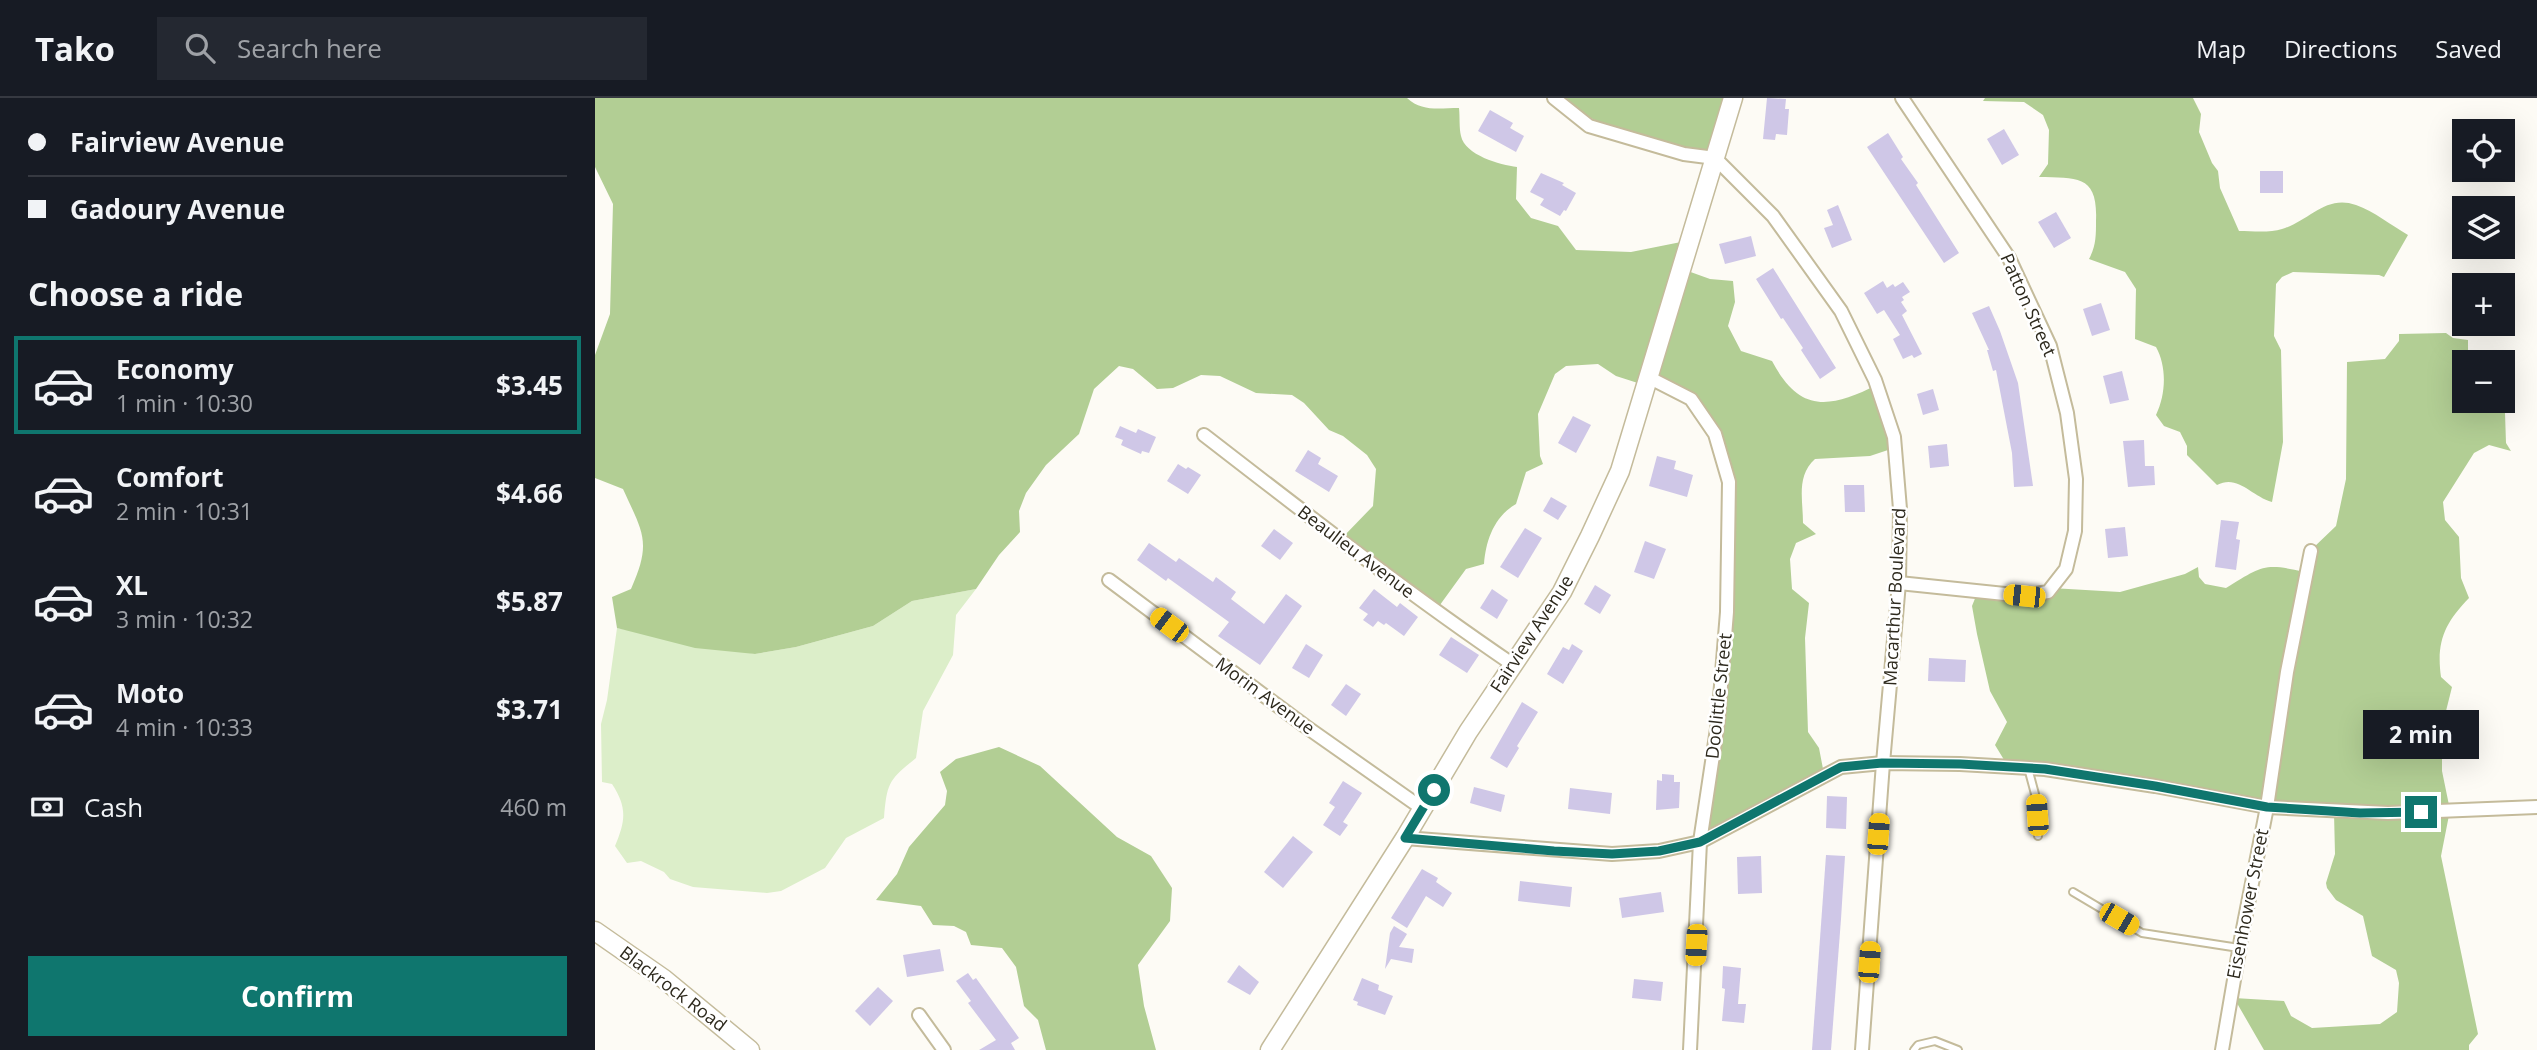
<!DOCTYPE html>
<meta charset="utf-8">
<style>
:root{--surface:#171b24;--page:#242831;--text:#f1f3f6;--muted:#9ea1a6;--line:#363941;--accent:#0f766e}
body{margin:0;font-family:"Open Sans",sans-serif;background:var(--page);color:var(--text);height:100vh;display:flex;flex-direction:column;font-size:26px;white-space:nowrap}
*{box-sizing:border-box;margin:0}
p{font-size:23px;color:var(--muted)}
.icon{flex:none;width:38px;height:38px;fill:none;stroke:currentColor;stroke-width:2;stroke-linecap:round;stroke-linejoin:round}
.map{position:relative;flex:1;overflow:hidden}
.side{display:flex;flex-direction:column;background:var(--surface);width:595px}
.side>*{flex:none}
.banner{display:grid;align-content:center;height:154px;padding:0 28px;background:var(--surface)}
.fabs{position:absolute;left:1857px;top:21px;display:grid;gap:14px}
.fabs a{display:grid;place-items:center;width:63px;height:63px;border-radius:0px;background:var(--surface);box-shadow:0 7px 28px #0002;font-size:35px}
.end{position:absolute;width:32px;height:32px;margin:-16px;border:9px solid #0f766e;background:#fff;box-shadow:0 0 0 4px #fff}
.from{border-radius:50%}
.bubble{position:absolute;height:49px;border-radius:0px;background:var(--surface);box-shadow:0 7px 28px #0002;font-size:23px;font-weight:700;line-height:49px;text-align:center}
.car{position:absolute;width:21px;height:42px;margin:-21px -10px;border-radius:9px;box-shadow:0 0 5px 2px #0007;background:linear-gradient(#f5c518 24%,#345 0 40%,#f5c518 0 76%,#345 0 86%,#f5c518 0)}
.banner b{display:flex;align-items:center;gap:24px;height:66px;font-size:26px}
.banner b+b{border-top:2px solid var(--line)}
.banner i{width:18px;height:18px;background:var(--text)}
ul{padding:0;list-style:none}
li{display:flex;align-items:center;gap:21px;height:98px;margin:0 14px 10px;padding:0 14px;border:4px solid transparent;border-radius:0px}
li div{flex:1}
li b{display:block;font-size:26px}
li em{font-style:normal;font-weight:700}
li.active{border-color:var(--accent)}
li>.icon{width:63px;height:63px;stroke-width:1.5}
h2{padding:0 28px;font-size:32px;line-height:84px}
.pay{display:flex;align-items:center;gap:18px;height:77px;padding:0 28px;font-size:26px}
.pay p{margin-inline-start:auto}
.action{display:flex;gap:14px;margin-top:auto;padding:14px 28px}
.action a{flex:1;height:80px;border-radius:0px;background:var(--accent);color:#fff;font-size:28px;font-weight:700;line-height:80px;text-align:center}
header{display:flex;align-items:center;gap:42px;box-sizing:border-box;height:98px;padding:0 35px;background:var(--surface);border-bottom:2px solid var(--line)}
header strong{font-size:33px}
nav{display:flex;gap:38px;margin-inline-start:auto;font-size:24px}
.search{width:490px;height:63px;background:var(--page);display:flex;align-items:center;gap:18px;box-sizing:border-box;padding:0 24px;border-radius:0px;color:var(--muted);font-size:26px}
main{display:flex;flex:1;min-height:0}
.map>svg:first-child{display:block}
.green{fill:#dceec9}
.forest{fill:#b2ce94}
.building{fill:#cfc7e7}
.lines{fill:none;stroke-linecap:round;stroke-linejoin:round}
.lane-casing{stroke:#c4bb9b;stroke-width:10}
.street-casing{stroke:#c4bb9b;stroke-width:16}
.secondary-casing{stroke:#c4bb9b;stroke-width:21}
.lane{stroke:#fff;stroke-width:6}
.street{stroke:#fff;stroke-width:12}
.secondary{stroke:#fff;stroke-width:18}
.route{stroke:#0f766e;stroke-width:9}
.labels{text-anchor:middle;stroke-width:5;stroke-linejoin:round;paint-order:stroke}
.street-label{font-size:18px;fill:#2d291d;stroke:#fff}
</style>
<header>
<strong>Tako</strong>
<div class="search"><svg class="icon" aria-label="search" viewBox="0 0 24 24"><circle cx="10" cy="10" r="6"/><path d="M15 15l6 6"/></svg>Search here</div>
<nav><a>Map</a><a>Directions</a><a>Saved</a></nav>
</header>
<main>
<section class="side">
<div class="banner">
<b><i class="from"></i>Fairview Avenue</b>
<b><i></i>Gadoury Avenue</b>
</div>
<h2>Choose a ride</h2>
<ul>
<li class="active"><svg class="icon" aria-label="car" viewBox="0 0 24 24"><path d="M5 17H2v-5l4-1 3-4h7l3 4 3 1v5h-3M9 17h6M6 11h13"/><circle cx="7" cy="17" r="2"/><circle cx="17" cy="17" r="2"/></svg><div><b>Economy</b><p>1 min · 10:30</p></div><em>$3.45</em></li>
<li><svg class="icon" aria-label="car" viewBox="0 0 24 24"><path d="M5 17H2v-5l4-1 3-4h7l3 4 3 1v5h-3M9 17h6M6 11h13"/><circle cx="7" cy="17" r="2"/><circle cx="17" cy="17" r="2"/></svg><div><b>Comfort</b><p>2 min · 10:31</p></div><em>$4.66</em></li>
<li><svg class="icon" aria-label="car" viewBox="0 0 24 24"><path d="M5 17H2v-5l4-1 3-4h7l3 4 3 1v5h-3M9 17h6M6 11h13"/><circle cx="7" cy="17" r="2"/><circle cx="17" cy="17" r="2"/></svg><div><b>XL</b><p>3 min · 10:32</p></div><em>$5.87</em></li>
<li><svg class="icon" aria-label="car" viewBox="0 0 24 24"><path d="M5 17H2v-5l4-1 3-4h7l3 4 3 1v5h-3M9 17h6M6 11h13"/><circle cx="7" cy="17" r="2"/><circle cx="17" cy="17" r="2"/></svg><div><b>Moto</b><p>4 min · 10:33</p></div><em>$3.71</em></li>
</ul>
<div class="pay"><svg class="icon" aria-label="cash" viewBox="0 0 24 24"><path d="M3 7h18v10H3z"/><circle cx="12" cy="12" r="2"/></svg>Cash<p>460 m</p></div>
<div class="action"><a>Confirm</a></div>
</section>
<div class="map">
<svg width="1942" height="952" viewBox="0 0 1942 952">
<rect width="100%" height="100%" fill="#fdfbf5"/>
<path class="green" d="M381 491 361 517 358 557 328 613 321 660C294 682 292 684 289 720L251 740 230 770 186 793 172 795 98 789 75 781 69 774 46 763 32 765 20 748C31 722 32 709 17 686L7 684 6 626 12 602 22 530 160 556 201 549 278 528 317 503Z"/>
<g class="forest">
<path d="M0 0H812C827 14 844 10 864 10 865 19 864 30 866 38 870 57 905 67 922 69L921 101 936 120 963 128 981 152 1036 154 1091 143 1090 172 1115 181 1138 183 1140 204 1133 228 1146 253 1177 263C1205 316 1235 310 1282 287L1299 350 1275 358 1220 361C1201 378 1208 402 1208 425L1221 436 1201 445 1195 461 1197 491 1214 505 1210 540 1213 634 1224 650 1229 676 1108 738 1119 661 1134 378 1099 302 1057 280 1049 287 1021 278 1003 266 971 268 960 276 943 316 945 358 948 366 931 374 921 406C899 419 891 442 889 466L871 471 842 511 747 440 778 408 781 371 772 357 748 338 734 332 709 305 697 297 661 295 625 278 606 277 578 290 562 291 538 271 524 268 499 291 484 336 451 367 431 395 424 413 425 434 404 457 381 491 317 503 278 528 201 549 160 556 100 550 22 530 17 499 36 491C57 444 48 435 28 391L0 380V257L15 216 18 106 0 69Z"/>
<path d="M966 0H1139L1120 57C1066 44 1010 37 966 0Z"/>
<path d="M1390 0H1598L1606 16 1604 34 1617 65 1623 73 1625 90 1644 133C1657 133 1675 135 1687 131 1714 123 1731 96 1761 107 1779 113 1797 128 1813 137L1789 179 1784 177 1698 174 1687 179 1681 186 1679 238 1686 252 1688 344 1677 404C1656 398 1643 376 1622 387L1592 357V348L1585 334 1569 328 1561 317C1571 296 1572 269 1561 249L1540 241 1541 191 1530 174 1494 161C1501 148 1501 138 1501 123 1503 77 1483 80 1444 79L1453 66 1454 32 1448 17 1429 4 1388 3Z"/>
<path d="M1851 235 1858 240 1873 242V264H1869V303H1894L1910 315 1911 345 1916 353 1894 347 1879 355 1848 404 1850 422 1864 439 1866 480 1874 500C1850 525 1841 543 1846 579L1857 589 1847 629V673L1855 712 1846 758 1883 936 1874 947V952H1669L1639 900 1689 903 1696 918 1717 930 1785 926 1802 914 1804 885 1801 872 1777 858 1768 818 1741 802 1732 790 1731 785 1740 756 1739 715 1414 670 1400 647 1412 624 1395 593 1382 536 1377 508 1383 493 1428 497 1456 490 1525 494 1590 476 1603 469 1604 479 1610 486 1631 490C1666 469 1668 464 1709 474L1717 451 1741 428 1751 381 1752 264 1790 261 1804 243V236Z"/>
<path d="M404 649 445 668 522 739 556 758 577 790 575 823 543 867 549 908 561 952H451L443 922 429 908 421 869 407 850 376 847 371 834 359 828 338 827 326 808 281 802 302 776 314 749 350 707 352 693 345 674 361 661Z"/>
</g>
<g class="building">
<path d="M1172 0 1191 1 1190 11H1194L1192 37 1181 36 1180 42 1168 41Z"/>
<path d="M895 12 918 25 915 30 929 38 921 54 883 33Z"/>
<path d="M1409 31 1424 57 1407 67 1392 41Z"/>
<path d="M1293 35 1308 59 1306 61 1323 85 1321 87 1364 155 1349 165 1272 49Z"/>
<rect x="1665" y="73" width="23" height="22"/>
<path d="M946 75 969 85 967 87 981 95 971 113 969 112 965 118 945 107 949 101 935 94Z"/>
<path d="M1243 107 1257 142 1237 150 1229 130 1238 127 1232 112Z"/>
<path d="M1461 114 1476 140 1459 150 1443 124Z"/>
<path d="M1156 138 1161 158 1130 166 1124 146Z"/>
<path d="M1178 170 1241 270 1225 281 1206 252 1208 250 1188 220 1186 221 1161 181Z"/>
<path d="M1288 183 1292 190 1298 186 1300 189 1308 184 1315 194 1307 199 1309 202 1306 204 1312 213 1307 217 1327 256 1319 260 1317 257 1308 261 1298 241 1305 237 1289 212 1282 216 1269 195Z"/>
<path d="M1506 205 1515 232 1497 238 1488 211Z"/>
<path d="M1394 208 1405 233 1423 285 1438 388 1419 389 1417 355 1401 272 1398 273 1392 252H1394L1377 215Z"/>
<path d="M1527 273 1534 302 1515 306 1508 278Z"/>
<path d="M1338 291 1344 312 1328 317 1322 296Z"/>
<path d="M978 318 996 327 981 355 963 345Z"/>
<path d="M525 328 541 335 543 331 561 339 554 355 547 353 546 356 526 347 528 342 520 339Z"/>
<path d="M1549 342 1550 368H1559L1560 387 1533 389 1528 343Z"/>
<path d="M1352 346 1354 368 1335 370 1333 348Z"/>
<path d="M713 352 726 360 723 366 743 378 734 394 700 373Z"/>
<path d="M1062 358 1081 363 1079 371 1098 377 1092 399 1054 388Z"/>
<path d="M583 366 591 371 593 369 606 377 593 396 572 383Z"/>
<path d="M1249 387H1269L1270 414H1250Z"/>
<path d="M956 399 972 408 963 422 948 413Z"/>
<path d="M1626 422 1644 424 1641 441 1645 442 1641 472 1620 469Z"/>
<path d="M1530 429 1533 458 1513 460 1510 431Z"/>
<path d="M930 430 947 440 923 480 905 469Z"/>
<path d="M679 431 698 445 685 462 666 448Z"/>
<path d="M1050 443 1071 451 1059 481 1039 474Z"/>
<path d="M554 445 581 464 584 460 618 484 621 479 641 494 636 501 669 526 691 496 707 508 665 567 623 538 634 524 573 480 571 483 542 462Z"/>
<path d="M1000 487 1016 497 1005 516 989 506Z"/>
<path d="M779 491 802 509 805 505 823 519 809 538 791 525 789 527 783 523 778 529 768 522 773 516 764 510Z"/>
<path d="M897 491 913 502 902 521 885 510Z"/>
<path d="M856 539 884 557 872 575 844 557Z"/>
<path d="M711 546 728 557 714 580 697 570Z"/>
<path d="M977 546 988 553 968 586 952 576 968 549 974 552Z"/>
<path d="M1334 560 1371 562 1370 584 1333 583Z"/>
<path d="M751 586 766 596 751 618 736 607Z"/>
<path d="M927 604 943 614 922 648 924 650 912 670 895 660Z"/>
<path d="M1067 676 1079 677V684H1085L1084 710 1061 712 1062 682 1067 683Z"/>
<path d="M748 683 767 695 748 724 753 727 745 738 728 727 740 709 734 705Z"/>
<path d="M879 689 910 697 906 714 875 705Z"/>
<path d="M975 690 1017 695 1015 716 973 711Z"/>
<path d="M1232 698 1252 699 1251 731 1231 730Z"/>
<path d="M698 738 718 754 688 790 669 774Z"/>
<path d="M1231 757 1250 758 1246 821 1236 952H1217Z"/>
<path d="M1166 758 1167 795 1143 796 1142 759Z"/>
<path d="M827 771 843 780 841 784 857 795 848 809 831 798 812 830 796 820Z"/>
<path d="M925 783 977 789 975 809 923 803Z"/>
<path d="M1066 794 1069 814 1027 820 1024 800Z"/>
<path d="M799 828 812 836 804 849 819 851 817 865 796 861 790 871 795 835Z"/>
<path d="M345 851 349 873 312 879 308 857Z"/>
<path d="M644 867 664 884 655 897 632 884Z"/>
<path d="M1128 868 1146 870 1143 906H1151L1149 925 1127 923 1130 891 1127 890Z"/>
<path d="M373 875 378 882 381 880 424 940 416 945 420 952H384L401 942 373 905 376 903 361 883Z"/>
<path d="M767 880 784 887 783 892 798 898 790 917 762 907 763 904 758 902Z"/>
<path d="M1039 881 1068 884 1066 903 1037 900Z"/>
<path d="M283 889 298 903 275 928 260 913Z"/>
</g>
<g class="lines">
<g class="lane-casing">
<g id="lane">
<path d="M1433 670 1440 696 1443 738"/>
<path d="M1478 794 1547 835 1644 850"/>
<path d="M1319 952 1323 947 1340 943 1363 952"/>
</g>
</g>
<g class="street-casing">
<g id="street">
<path d="M959 0 994 28 1089 56 1120 60 1178 118 1246 213 1280 282 1299 339 1305 411 1304 485 1288 665 1267 952"/>
<path d="M1053 279 1096 301 1120 336 1134 384 1132 514 1123 624 1105 744 1095 952"/>
<path d="M609 337C710 415 811 494 917 566"/>
<path d="M514 482 710 628 828 711"/>
<path d="M1304 485 1429 498 1453 494 1471 471 1480 433 1481 381 1472 315 1455 248 1414 160 1307 0"/>
<path d="M810 740 1017 756 1064 753 1105 744 1246 669 1288 665 1365 666 1450 671 1560 688 1672 709 1793 715 1942 709"/>
<path d="M324 917 349 952"/>
<path d="M1627 952 1646 841 1672 709 1692 574 1716 453"/>
</g>
</g>
<g class="secondary-casing">
<g id="secondary">
<path d="M0 833 69 881 155 952"/>
<path d="M675 952 810 740 873 634 967 494 995 438 1025 373 1138 0"/>
</g>
</g>
<use href="#lane" class="lane"/>
<use href="#street" class="street"/>
<use href="#secondary" class="secondary"/>
</g>
<g class="lines">
<path class="route" d="M839 692 810 740 959 753 1017 756 1064 753 1105 744 1246 669 1287 665 1365 666 1450 671 1560 688 1672 709 1765 715 1826 714"/>
</g>
<g class="labels">
<g class="street-label">
<text transform="translate(1433 207) rotate(66)" y="6">Patton Street</text>
<text transform="translate(761 454) rotate(37)" y="6">Beaulieu Avenue</text>
<text transform="translate(1300 499) rotate(-87)" y="6">Macarthur Boulevard</text>
<text transform="translate(937 536) rotate(-57)" y="6">Fairview Avenue</text>
<text transform="translate(670 598) rotate(36)" y="6">Morin Avenue</text>
<text transform="translate(1124 598) rotate(-84)" y="6">Doolittle Street</text>
<text transform="translate(1653 806) rotate(-79)" y="6">Eisenhower Street</text>
<text transform="translate(78 891) rotate(37)" y="6">Blackrock Road</text>
</g>
</g>
</svg>
<div class="fabs">
<a><svg class="icon" aria-label="locate" viewBox="0 0 24 24"><circle cx="12" cy="12" r="6"/><path d="M12 2v4M12 18v4M2 12h4M18 12h4"/></svg></a>
<a><svg class="icon" aria-label="layers" viewBox="0 0 24 24"><path d="M12 4l9 5-9 5-9-5zM3 14l9 5 9-5"/></svg></a>
<a>+</a>
<a>−</a>
</div>
<i class="end from" style="left:839px;top:692px"></i>
<i class="end" style="left:1826px;top:714px"></i>
<div class="bubble" style="left:1768px;top:612px;width:116px">2 min</div>
<i class="car" style="left:1429px;top:498px;rotate:276deg"></i>
<i class="car" style="left:574px;top:527px;rotate:307deg"></i>
<i class="car" style="left:1442px;top:717px;rotate:356deg"></i>
<i class="car" style="left:1283px;top:736px;rotate:4deg"></i>
<i class="car" style="left:1524px;top:821px;rotate:120deg"></i>
<i class="car" style="left:1101px;top:847px;rotate:183deg"></i>
<i class="car" style="left:1274px;top:864px;rotate:4deg"></i>
</div>
</main>
